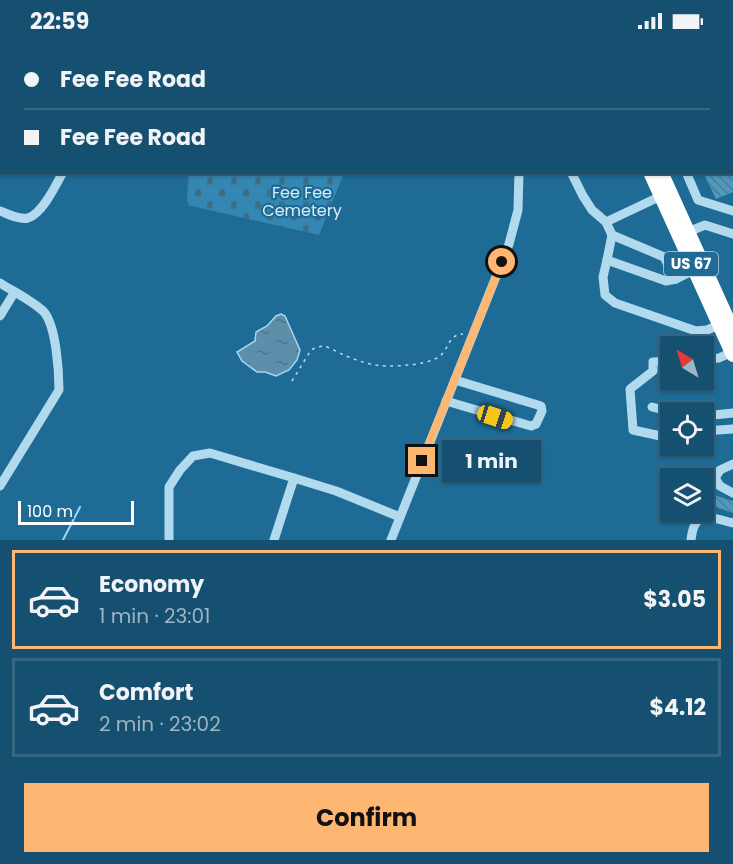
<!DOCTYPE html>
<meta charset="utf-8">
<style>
:root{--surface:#165070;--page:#235a78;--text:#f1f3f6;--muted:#9eb5c3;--line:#356783;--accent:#fdb772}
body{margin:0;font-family:Poppins,sans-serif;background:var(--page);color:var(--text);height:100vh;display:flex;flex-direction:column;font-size:22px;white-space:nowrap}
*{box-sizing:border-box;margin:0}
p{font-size:20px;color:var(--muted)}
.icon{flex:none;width:33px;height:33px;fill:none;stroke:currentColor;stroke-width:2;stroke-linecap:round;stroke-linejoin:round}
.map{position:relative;height:498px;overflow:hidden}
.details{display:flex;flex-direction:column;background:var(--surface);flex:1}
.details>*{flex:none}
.guide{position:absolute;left:0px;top:0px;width:734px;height:132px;box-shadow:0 2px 4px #0004,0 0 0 2px var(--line);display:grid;align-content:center;height:132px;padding:0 24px;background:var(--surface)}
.needle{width:39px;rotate:322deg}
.buttons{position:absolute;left:660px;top:294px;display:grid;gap:12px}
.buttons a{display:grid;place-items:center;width:54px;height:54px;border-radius:0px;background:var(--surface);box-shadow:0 2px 4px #0004,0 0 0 2px var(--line);font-size:30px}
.scale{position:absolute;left:18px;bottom:15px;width:116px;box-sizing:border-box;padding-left:6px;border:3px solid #fff;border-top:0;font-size:16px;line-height:21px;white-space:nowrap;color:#fff;-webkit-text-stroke:4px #1e6b95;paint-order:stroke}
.end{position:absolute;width:27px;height:27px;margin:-14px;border:8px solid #fdb772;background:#111;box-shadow:0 0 0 3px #111}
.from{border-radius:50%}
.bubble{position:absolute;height:42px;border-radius:0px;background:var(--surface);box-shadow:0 2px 4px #0004,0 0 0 2px var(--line);font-size:20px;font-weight:700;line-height:42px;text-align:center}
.car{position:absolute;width:18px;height:36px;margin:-18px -9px;border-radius:8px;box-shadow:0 0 4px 2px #0007;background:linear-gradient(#f5c518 24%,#345 0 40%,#f5c518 0 76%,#345 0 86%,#f5c518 0)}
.guide b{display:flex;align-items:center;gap:21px;height:57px;font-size:22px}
.guide b+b{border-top:2px solid var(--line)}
.guide i{width:15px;height:15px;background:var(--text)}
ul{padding:10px 0 0;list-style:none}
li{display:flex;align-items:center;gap:18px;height:99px;margin:0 12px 9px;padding:0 12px;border:3px solid var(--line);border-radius:0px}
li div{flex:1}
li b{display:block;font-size:22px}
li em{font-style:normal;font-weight:700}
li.on{border-color:var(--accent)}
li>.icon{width:54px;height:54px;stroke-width:1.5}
.cta{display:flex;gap:12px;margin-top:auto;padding:12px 24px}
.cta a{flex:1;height:69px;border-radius:0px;background:var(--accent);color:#111;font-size:24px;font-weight:700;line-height:69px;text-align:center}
.status{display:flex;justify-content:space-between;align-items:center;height:42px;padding:0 30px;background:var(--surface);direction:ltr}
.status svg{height:16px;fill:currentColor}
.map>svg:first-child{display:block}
.cemetery{fill:url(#cemetery-stones)}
.water{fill:url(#water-ripples);stroke:#a5d8f0;stroke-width:1.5}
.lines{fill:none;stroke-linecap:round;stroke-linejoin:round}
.stream{stroke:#a5d8f0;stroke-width:2}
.building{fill:url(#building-back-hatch)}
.path{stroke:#b2daee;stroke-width:1.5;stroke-dasharray:3 4.5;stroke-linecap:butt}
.minor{stroke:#b2daee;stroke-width:9}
.highway{stroke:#fff;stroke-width:14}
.route{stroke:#fdb772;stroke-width:8}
.labels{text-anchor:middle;stroke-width:4.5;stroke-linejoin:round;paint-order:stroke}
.shield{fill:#1e6b95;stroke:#bcd3df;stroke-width:1.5}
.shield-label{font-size:15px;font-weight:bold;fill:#fff}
.park-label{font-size:16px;fill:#d8effa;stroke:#1e6b95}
</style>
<div class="status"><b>22:59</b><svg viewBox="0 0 49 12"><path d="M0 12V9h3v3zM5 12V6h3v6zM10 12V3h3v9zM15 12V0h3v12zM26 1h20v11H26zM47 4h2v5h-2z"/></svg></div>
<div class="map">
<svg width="733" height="498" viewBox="0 0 733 498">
<defs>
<pattern id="cemetery-stones" width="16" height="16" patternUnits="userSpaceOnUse" patternTransform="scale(1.5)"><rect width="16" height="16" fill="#3387b2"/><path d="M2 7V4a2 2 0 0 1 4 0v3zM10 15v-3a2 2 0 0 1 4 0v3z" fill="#3d6f89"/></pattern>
<pattern id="water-ripples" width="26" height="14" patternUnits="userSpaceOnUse" patternTransform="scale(1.5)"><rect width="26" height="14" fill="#5d8faa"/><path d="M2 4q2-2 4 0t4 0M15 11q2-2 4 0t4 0" fill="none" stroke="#567484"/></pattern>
<pattern id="building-back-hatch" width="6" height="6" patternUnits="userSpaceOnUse" patternTransform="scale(1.5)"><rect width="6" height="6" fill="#4f99be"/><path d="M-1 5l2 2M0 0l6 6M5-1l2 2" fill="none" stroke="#4e7e96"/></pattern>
</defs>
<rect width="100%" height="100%" fill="#1e6b95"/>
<g class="cemetery">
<path d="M130 0H395L129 1Z"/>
<path d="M188 131V130L344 131 319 193 187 163Z"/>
</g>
<path class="water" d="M281 272 285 274 300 308 297 318 289 328 276 334 265 330H257L242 319 237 310 255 299 256 290 267 284 276 274Z"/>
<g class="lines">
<path class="stream" d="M63 498 80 465"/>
</g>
<g class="building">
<path d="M703 130H733V150L716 157Z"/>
<path d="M704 450 733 459V471L704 461Z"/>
</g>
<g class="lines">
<g class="path">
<path d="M613 0V2"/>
<path d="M292 339 311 308C315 306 320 304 324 304 331 306 339 311 346 314 359 319 372 324 387 324 402 324 423 323 437 316 450 309 446 293 463 292"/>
</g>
<g class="minor">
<path d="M443 0 444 2"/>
<path d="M511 0 512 2"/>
<path d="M531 0H573"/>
<path d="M658 0V2"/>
<path d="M29 2 30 0"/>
<path d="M463 2 464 0"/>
<path d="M732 4 733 6"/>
<path d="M732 25 733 24"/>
<path d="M0 48 2 45"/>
<path d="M732 70H733"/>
<path d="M571 130 583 154 592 168 606 180 612 193"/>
<path d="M686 130 698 158 733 169"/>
<path d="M0 169C8 172 19 178 28 176 42 172 56 143 63 130"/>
<path d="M606 180 661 154"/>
<path d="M688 190 705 183 733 192"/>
<path d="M607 218 612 193 664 215 676 237"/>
<path d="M694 228 676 237 666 239 607 218 603 235 605 253 615 261 696 289 707 288 719 283"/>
<path d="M0 241C14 250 33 259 44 270 56 284 59 329 59 348L0 444"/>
<path d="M0 274 14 251"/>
<path d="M696 289 703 304"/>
<path d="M704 317 719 316 732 310"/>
<path d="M670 319 653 320V329L630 347 633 388 670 396"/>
<path d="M446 359 531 384 536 382 542 369 541 364 455 338"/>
<path d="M652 365 672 370"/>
<path d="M704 374 733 371"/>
<path d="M704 389 733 387"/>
<path d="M733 422 720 428 715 436 720 444 733 451"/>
<path d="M294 436 336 449 400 475"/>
<path d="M169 498V445L180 428 193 414 210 411 294 436 274 498"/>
<path d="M391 498 509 202 518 168 519 130"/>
<path d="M691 498C694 467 709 475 733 481"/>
</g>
<g class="highway">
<path d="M585 0 586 2"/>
<path d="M600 0 601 2"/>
<path d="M548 1 550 2"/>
<path d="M626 2 627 0"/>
<path d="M650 130 733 313"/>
<path d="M661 130 733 289"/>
</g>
</g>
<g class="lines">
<path class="route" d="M422 419 502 220"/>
</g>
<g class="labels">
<rect class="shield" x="664" y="210" width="54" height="24" rx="4.5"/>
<g class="shield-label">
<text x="691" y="227">US 67</text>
</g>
<g class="park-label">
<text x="302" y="156">Fee Fee<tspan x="302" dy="18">Cemetery</tspan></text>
</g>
</g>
</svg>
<div class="buttons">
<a><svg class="needle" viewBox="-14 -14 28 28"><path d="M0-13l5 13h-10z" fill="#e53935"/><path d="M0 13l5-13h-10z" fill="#9eb5c3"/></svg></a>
<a><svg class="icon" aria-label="locate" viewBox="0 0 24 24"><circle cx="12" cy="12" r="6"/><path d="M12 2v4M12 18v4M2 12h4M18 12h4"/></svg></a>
<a><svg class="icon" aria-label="layers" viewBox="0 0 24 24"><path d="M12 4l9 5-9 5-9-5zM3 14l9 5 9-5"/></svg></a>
</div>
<div class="scale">100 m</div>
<i class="end from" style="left:502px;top:220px"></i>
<i class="end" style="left:422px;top:419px"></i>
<div class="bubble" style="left:442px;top:398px;width:99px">1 min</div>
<i class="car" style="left:495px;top:375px;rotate:108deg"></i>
<div class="guide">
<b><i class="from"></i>Fee Fee Road</b>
<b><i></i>Fee Fee Road</b>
</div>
</div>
<section class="details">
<ul>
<li class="on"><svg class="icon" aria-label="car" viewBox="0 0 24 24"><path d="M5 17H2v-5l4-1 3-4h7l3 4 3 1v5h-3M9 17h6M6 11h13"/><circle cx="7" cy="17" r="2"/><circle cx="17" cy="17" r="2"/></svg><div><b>Economy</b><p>1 min · 23:01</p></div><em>$3.05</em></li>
<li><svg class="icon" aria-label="car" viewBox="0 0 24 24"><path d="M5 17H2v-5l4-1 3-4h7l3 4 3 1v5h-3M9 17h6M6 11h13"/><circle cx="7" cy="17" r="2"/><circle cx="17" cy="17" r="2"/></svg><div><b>Comfort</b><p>2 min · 23:02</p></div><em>$4.12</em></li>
</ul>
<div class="cta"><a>Confirm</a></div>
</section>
